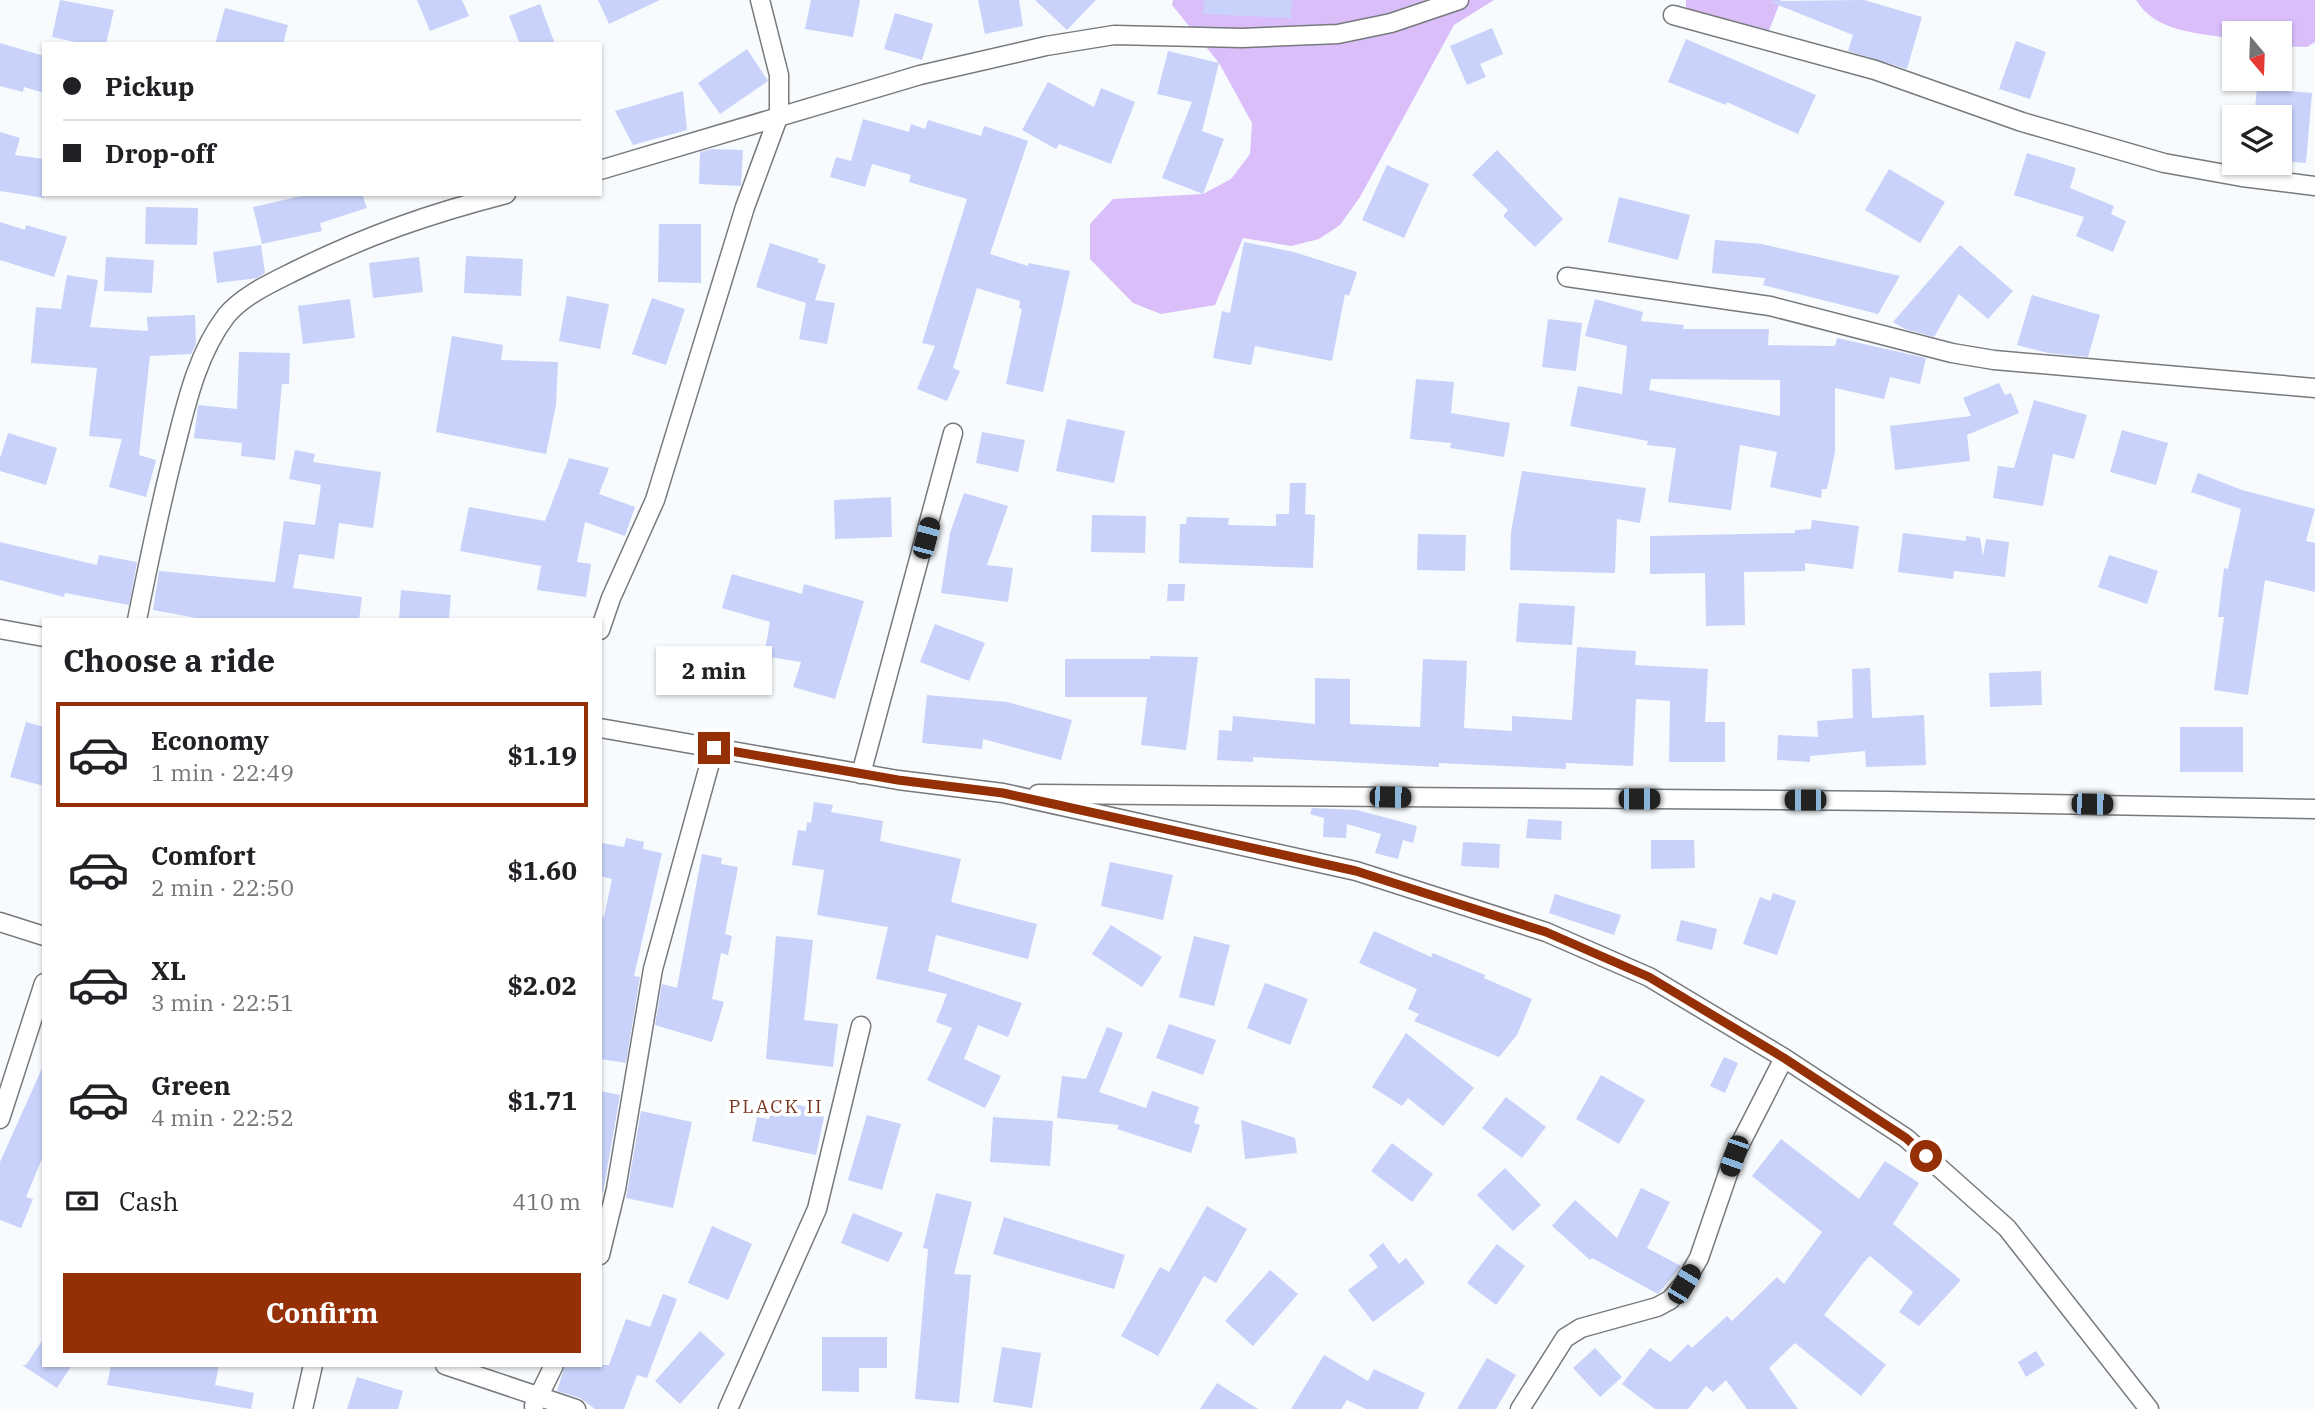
<!DOCTYPE html>
<meta charset="utf-8">
<style>
:root{--surface:#fff;--page:#f2f2f2;--text:#202124;--muted:#757577;--line:#e0e0e0;--accent:#952f05}
body{margin:0;font-family:"IBM Plex Serif",serif;background:var(--page);color:var(--text);height:100vh;display:flex;flex-direction:column;font-size:26px;white-space:nowrap}
*{box-sizing:border-box;margin:0}
p{font-size:23px;color:var(--muted)}
.icon{flex:none;width:38px;height:38px;fill:none;stroke:currentColor;stroke-width:2;stroke-linecap:round;stroke-linejoin:round}
.map{position:relative;flex:1;overflow:hidden}
.sheet{position:absolute;left:42px;top:618px;width:560px;height:749px;display:flex;flex-direction:column;background:var(--surface);border-radius:0px;box-shadow:0 2px 5px #0004}
.sheet>*{flex:none}
.top-card{position:absolute;left:42px;top:42px;width:560px;height:154px;border-radius:0px;box-shadow:0 2px 5px #0004;display:grid;align-content:center;height:154px;padding:0 21px;background:var(--surface)}
.needle{width:46px;rotate:161deg}
.controls{position:absolute;left:2222px;top:21px;display:grid;gap:14px}
.controls a{display:grid;place-items:center;width:70px;height:70px;border-radius:0px;background:var(--surface);box-shadow:0 2px 5px #0004;font-size:35px}
.end{position:absolute;width:32px;height:32px;margin:-16px;border:9px solid #952f05;background:#fff;box-shadow:0 0 0 4px #fff}
.from{border-radius:50%}
.bubble{position:absolute;height:49px;border-radius:0px;background:var(--surface);box-shadow:0 2px 5px #0004;font-size:23px;font-weight:700;line-height:49px;text-align:center}
.car{position:absolute;width:21px;height:42px;margin:-21px -10px;border-radius:9px;box-shadow:0 0 5px 2px #0007;background:linear-gradient(#222 24%,#8ab4d8 0 40%,#222 0 76%,#8ab4d8 0 86%,#222 0)}
.top-card b{display:flex;align-items:center;gap:24px;height:66px;font-size:26px}
.top-card b+b{border-top:2px solid var(--line)}
.top-card i{width:18px;height:18px;background:var(--text)}
ul{padding:0;list-style:none}
li{display:flex;align-items:center;gap:21px;height:105px;margin:0 14px 10px;padding:0 7px;border:4px solid transparent;border-radius:0px}
li div{flex:1}
li b{display:block;font-size:26px}
li em{font-style:normal;font-weight:700}
li.active{border-color:var(--accent)}
li>.icon{width:63px;height:63px;stroke-width:1.5}
h2{padding:0 21px;font-size:32px;line-height:84px}
.pay{display:flex;align-items:center;gap:18px;height:77px;padding:0 21px;font-size:26px}
.pay p{margin-inline-start:auto}
.cta{display:flex;gap:14px;margin-top:auto;padding:14px 21px}
.cta a{flex:1;height:80px;border-radius:0px;background:var(--accent);color:#fff;font-size:28px;font-weight:700;line-height:80px;text-align:center}
.map>svg:first-child{display:block}
.green{fill:#d9befa}
.building{fill:#c8d2fa;fill-rule:evenodd}
.lines{fill:none;stroke-linecap:round;stroke-linejoin:round}
.minor-casing{stroke:#77797c;stroke-width:21}
.minor{stroke:#fff;stroke-width:18}
.route{stroke:#952f05;stroke-width:9}
.labels{text-anchor:middle;stroke-width:7;stroke-linejoin:round;paint-order:stroke}
.neighbourhood-label{font-size:19px;letter-spacing:2px;fill:#7a3721;stroke:#fff}
</style>
<div class="map">
<svg width="2315" height="1409" viewBox="0 0 2315 1409">
<rect width="100%" height="100%" fill="#f8fbfd"/>
<g class="green">
<path d="M1173 0H1494L1454 25 1360 197 1340 225 1319 239 1291 246 1243 238 1215 305 1161 314 1133 303 1090 259V224L1113 199 1203 194 1231 179 1250 154 1252 123 1219 63 1172 5Z"/>
<path d="M1686 0H1781L1768 33 1686 13Z"/>
<path d="M2136 0H2315V42L2307 47 2280 46V33H2235V39C2200 33 2156 33 2136 0Z"/>
</g>
<g class="building">
<path d="M60 0 114 10 106 44H84L52 37Z"/>
<path d="M417 0H462L469 16 430 31Z"/>
<path d="M598 0H660L609 24Z"/>
<path d="M811 0H860L853 37 805 29Z"/>
<path d="M978 0H1019L1023 26 985 34Z"/>
<path d="M1035 0H1096L1067 30Z"/>
<path d="M1204 0H1292L1291 18 1203 14Z"/>
<path d="M1864 0 1922 17 1907 69 1848 51 1853 35 1768 1Z"/>
<path d="M540 4 555 44H520L509 16Z"/>
<path d="M225 8 288 25 283 44H215Z"/>
<path d="M895 13 933 24 922 60 884 49Z"/>
<path d="M1492 28 1503 54 1480 64 1486 77 1467 85 1450 46Z"/>
<path d="M1686 39 1816 95 1798 134 1727 102 1726 105 1668 82Z"/>
<path d="M2016 41 2046 52 2030 99 1999 89Z"/>
<path d="M0 43 44 56V93L24 87 23 92 0 86Z"/>
<path d="M747 49 768 81 720 114 698 83Z"/>
<path d="M1168 51 1219 63 1202 131 1224 139 1203 194 1162 178 1192 102 1157 94Z"/>
<path d="M1048 82 1094 107 1101 88 1135 102 1111 164 1059 144 1056 149 1022 130Z"/>
<path d="M2257 88 2312 93 2306 163 2280 161V117H2254Z"/>
<path d="M683 91 687 130 633 145 615 111Z"/>
<path d="M863 119 909 132 911 124 925 129 928 120 981 136 984 126 1028 141 990 254 1028 266V263L1070 271 1043 392 1006 384 1022 309 1019 308 1020 301 977 288 953 368 960 371 947 401 917 389 935 346 922 343 967 199 909 182 911 175 872 164 865 187 830 177 836 157 851 161Z"/>
<path d="M0 132 20 138 15 155 44 159V198L0 191Z"/>
<path d="M712 149 743 150 741 186 699 184 700 152Z"/>
<path d="M1497 150 1563 219 1535 247 1503 216 1508 210 1472 175Z"/>
<path d="M2027 153 2076 168 2070 188 2114 206 2111 214 2126 221 2113 252 2076 236 2084 217 2014 195Z"/>
<path d="M1387 165 1429 184 1404 238 1362 220Z"/>
<path d="M1889 169 1945 202 1920 243 1865 210Z"/>
<path d="M311 194H362L367 208 320 223 322 231 262 244 253 207Z"/>
<path d="M1619 197 1690 215 1678 260 1608 242Z"/>
<path d="M146 207 198 208 197 245 145 244Z"/>
<path d="M0 222 25 230 26 225 67 237 54 277 0 260Z"/>
<path d="M659 224H701V283L658 282Z"/>
<path d="M1715 240 1762 244 1900 276 1878 314 1763 285 1765 278 1712 273Z"/>
<path d="M1244 242 1294 252 1357 272 1349 296 1345 294 1332 361 1255 346 1251 365 1213 358 1222 311 1230 313Z"/>
<path d="M770 243 819 259 817 262 826 265 815 300 835 303 827 344 799 339 806 303 756 287Z"/>
<path d="M261 245 265 273 257 278 217 283 213 252Z"/>
<path d="M1960 245 2013 291 1988 319 1959 294 1934 337 1905 329 1893 322Z"/>
<path d="M466 256 523 259 521 296 464 293Z"/>
<path d="M106 257 154 260 152 293 104 291Z"/>
<path d="M419 257 423 292 373 298 369 263Z"/>
<path d="M67 275 98 280 90 327 148 331 147 317 195 315 196 344 191 354 150 356 139 455 156 460 146 497 109 487 122 439 89 436 97 368 31 363 36 307 61 309Z"/>
<path d="M2032 295 2100 315 2088 357 2048 353 2017 345Z"/>
<path d="M567 296 609 304 600 349 559 341Z"/>
<path d="M652 298 685 309 666 365 632 354Z"/>
<path d="M350 299 355 338 303 344 298 306Z"/>
<path d="M1595 299 1643 312 1641 321 1684 325 1683 329H1769L1768 345 1835 346 1837 338 1926 358 1920 384 1890 377 1884 399 1835 388V452L1827 489H1822L1821 498 1770 487 1777 452 1740 445 1731 510 1668 502 1676 448 1647 445 1648 441 1570 426 1578 386 1622 394 1627 346 1585 336ZM1651 379 1780 380V416L1649 390Z"/>
<path d="M1548 319 1582 323 1576 371 1542 367Z"/>
<path d="M452 336 503 345 501 360 558 362 556 405 546 454 436 432Z"/>
<path d="M239 352 290 353 289 384H282L275 460 241 456 242 443 194 438 198 405 237 409Z"/>
<path d="M1416 379 1454 382 1451 413 1510 423 1504 457 1450 448 1451 443 1410 439Z"/>
<path d="M1999 383 2005 395 2011 393 2019 413 1967 435 1970 461 1895 470 1890 426 1971 416 1963 398Z"/>
<path d="M2034 400 2087 415 2074 459 2053 454 2043 506 1993 498 1998 466 2014 468Z"/>
<path d="M1067 419 1125 431 1114 483 1056 471Z"/>
<path d="M2122 430 2168 443 2156 485 2110 472Z"/>
<path d="M982 432 1025 440 1018 472 976 463Z"/>
<path d="M8 433 57 448 46 485 0 471V458Z"/>
<path d="M295 450 315 454 313 462 381 472 373 528 339 523 334 559 299 554 293 588 362 597 359 620H207L153 610 159 571 275 582 284 521 315 525 321 485 289 479Z"/>
<path d="M569 458 609 468 599 494 635 507 625 536 585 522 577 562 591 564 586 597 537 590 541 566 460 551 469 507 545 521Z"/>
<path d="M1522 471 1646 488 1640 523 1617 519 1615 573 1510 570 1511 532Z"/>
<path d="M2198 473 2242 490 2315 509 2306 541 2315 543V592L2265 580 2248 695 2214 690 2224 617H2218L2224 568 2228 569 2241 509 2191 492Z"/>
<path d="M1290 483H1306L1305 514 1315 515 1313 568 1179 563 1180 524H1186L1187 517 1229 518 1228 525 1276 526V514H1289Z"/>
<path d="M964 493 1008 506 987 565 1013 568 1008 602 941 593 950 533Z"/>
<path d="M891 497 892 537 835 539 834 500Z"/>
<path d="M1092 515 1146 516 1145 553 1091 552Z"/>
<path d="M1812 520 1859 526 1853 569 1805 563V571L1744 572 1745 625 1706 626 1705 573 1650 574V536L1795 533V530L1811 529Z"/>
<path d="M1903 533 1966 541V536L1980 538 1983 556 1986 539 2009 542 2005 577 1954 571 1953 579 1898 572Z"/>
<path d="M1418 534 1466 535 1465 571 1417 570Z"/>
<path d="M0 542 97 565 99 555 137 562 129 605 65 593 64 597 0 580Z"/>
<path d="M2109 555 2158 571 2147 604 2098 587Z"/>
<path d="M732 574 802 594 804 584 864 601 835 699 793 687 801 662 764 656 770 622 722 608Z"/>
<path d="M1168 584H1185L1184 601H1167Z"/>
<path d="M401 590 451 595 449 620H399Z"/>
<path d="M1519 603 1575 606 1572 645 1516 642Z"/>
<path d="M935 624 985 643 969 681 920 662Z"/>
<path d="M1577 647 1636 651 1635 665 1708 669 1705 722H1725V762H1669L1670 701 1636 699 1633 766 1566 763V769L1439 763V767L1253 757V762L1217 760 1219 730 1232 731 1233 716 1315 724V678L1350 679V724L1420 727 1423 659 1467 661 1464 728 1512 731V716L1572 720Z"/>
<path d="M1150 656 1198 657 1186 750 1141 745 1147 697H1065V659H1150Z"/>
<path d="M1870 668 1872 718 1924 715 1926 765 1866 767 1865 751 1810 756V762L1777 760 1778 735 1818 737 1817 721 1853 718 1852 669Z"/>
<path d="M2041 671 2042 705 1990 707 1989 673Z"/>
<path d="M927 695 1007 702 1072 720 1061 760 983 739 982 749 922 743Z"/>
<path d="M26 722 44 727V786L10 777Z"/>
<rect x="2180" y="727" width="63" height="45"/>
<path d="M814 802 833 805 831 812 883 821 880 841 961 859 951 902 1037 924 1028 959 936 935 928 971 1022 1003 1008 1037 978 1025 964 1059 1001 1076 985 1108 927 1080 952 1028 936 1022 947 994 876 979 888 927 817 915 824 870 792 865 798 830 806 831 807 822 811 823Z"/>
<path d="M1312 808 1357 810 1417 826 1413 843 1403 840 1398 859 1375 853 1381 834 1347 824 1346 838 1323 837 1324 818 1310 814Z"/>
<path d="M1528 819 1562 821 1561 840 1526 838Z"/>
<path d="M626 838 644 842 643 849 662 853 634 976 640 977 626 1063 600 1059V916L604 917 612 879 600 876V852L602 843 624 847Z"/>
<path d="M1651 840H1694L1695 868 1651 869Z"/>
<path d="M1463 842 1500 844 1499 868 1461 866Z"/>
<path d="M702 854 722 858 721 864 738 867 725 934 732 936 728 955 721 953 712 999 724 1002 712 1042 655 1025 662 984 677 988Z"/>
<path d="M1110 862 1173 875 1163 920 1101 906Z"/>
<path d="M1773 893 1796 901 1777 955 1743 944 1760 897 1770 901Z"/>
<path d="M1555 894 1621 915 1614 935 1549 913Z"/>
<path d="M1681 920 1717 929 1712 950 1676 941Z"/>
<path d="M1111 925 1162 957 1142 987 1092 954Z"/>
<path d="M1374 931 1431 957 1433 953 1485 975 1484 978 1532 999 1517 1035 1499 1057 1414 1021 1419 1014 1408 1009 1417 989 1359 963Z"/>
<path d="M776 936 813 940 804 1020 838 1024 833 1067 766 1059Z"/>
<path d="M1194 936 1230 945 1214 1006 1179 997Z"/>
<path d="M1265 983 1308 999 1290 1045 1247 1028Z"/>
<path d="M1169 1024 1216 1040 1203 1075 1156 1058Z"/>
<path d="M1107 1027 1123 1033 1099 1092 1146 1108 1152 1091 1199 1107 1194 1123 1200 1125 1191 1153 1117 1129 1119 1125 1057 1118 1062 1076 1086 1079Z"/>
<path d="M1406 1033 1474 1088 1443 1126 1408 1098 1402 1106 1372 1087Z"/>
<path d="M1724 1057 1738 1063 1725 1093 1710 1086Z"/>
<path d="M44 1064V1154L26 1197 33 1199 21 1228 0 1220V1162Z"/>
<path d="M1601 1075 1645 1100 1619 1144 1576 1119Z"/>
<path d="M600 1091 620 1095 603 1193 600 1192Z"/>
<path d="M1506 1097 1546 1127 1522 1158 1482 1128Z"/>
<path d="M773 1099 820 1110 819 1115 824 1117 816 1155 752 1141 757 1117 769 1119Z"/>
<path d="M641 1111 692 1122 673 1208 626 1198Z"/>
<path d="M867 1115 901 1124 882 1190 848 1180Z"/>
<path d="M993 1117 1053 1121 1050 1166 990 1162Z"/>
<path d="M1241 1120 1295 1138 1297 1153 1245 1159Z"/>
<path d="M1781 1139 1859 1199 1885 1161 1919 1183 1893 1224 1961 1280 1919 1326 1899 1312 1913 1292 1870 1256 1864 1262 1824 1315 1886 1365 1861 1396 1795 1343 1769 1368 1798 1409H1747L1726 1380 1713 1392 1706 1386 1688 1409H1655L1622 1384 1650 1348 1670 1362 1688 1344 1692 1348 1727 1316 1732 1321 1777 1277 1784 1284 1822 1232 1752 1176Z"/>
<path d="M1392 1143 1433 1174 1412 1202 1371 1171Z"/>
<path d="M1505 1168 1541 1205 1513 1231 1477 1195Z"/>
<path d="M1641 1188 1670 1202 1647 1248 1681 1266 1658 1294 1592 1258 1590 1260 1552 1226 1575 1200 1617 1238Z"/>
<path d="M936 1193 972 1202 954 1274 971 1275 959 1403 915 1399 928 1249 923 1248Z"/>
<path d="M1207 1206 1247 1229 1216 1283 1204 1276 1158 1356 1121 1336 1160 1267 1169 1272Z"/>
<path d="M853 1213 903 1233 888 1262 841 1243Z"/>
<path d="M1004 1217 1125 1255 1114 1289 993 1254Z"/>
<path d="M712 1226 752 1244 728 1300 688 1283Z"/>
<path d="M1383 1243 1399 1264 1406 1258 1425 1283 1373 1322 1348 1290 1378 1267 1369 1255Z"/>
<path d="M1497 1244 1525 1266 1496 1305 1467 1283Z"/>
<path d="M1270 1270 1298 1294 1253 1346 1225 1321Z"/>
<path d="M663 1294 677 1299 647 1378 637 1375 624 1409H595L580 1398 557 1391 565 1365H609L626 1319 650 1327Z"/>
<path d="M700 1331 725 1354 680 1404 655 1381Z"/>
<path d="M822 1337H887V1368H859V1392L822 1391Z"/>
<path d="M44 1338V1365H72L57 1388 22 1365H26Z"/>
<path d="M1002 1347 1041 1353 1032 1408 993 1402Z"/>
<path d="M1595 1348 1622 1377 1600 1397 1573 1368Z"/>
<path d="M2036 1351 2045 1365 2026 1377 2018 1362Z"/>
<path d="M1324 1355 1368 1381 1374 1369 1425 1393 1418 1409H1366L1347 1400 1341 1409H1291Z"/>
<path d="M1487 1358 1516 1375 1496 1409H1457Z"/>
<path d="M111 1365H219L215 1385 254 1393 251 1409 107 1385Z"/>
<path d="M357 1377 403 1391 398 1409H347Z"/>
<path d="M1217 1383 1258 1409H1200Z"/>
</g>
<g class="lines">
<g class="minor-casing">
<g id="minor">
<path d="M1673 15 1875 70 2022 122 2164 163 2242 177 2315 186"/>
<path d="M600 170 920 75 1046 46 1114 35 1242 38 1338 34 1391 23 1459 0"/>
<path d="M1567 277 1770 306 1952 353 1994 360 2315 388"/>
<path d="M137 620C149 560 161 502 176 444 187 400 198 353 226 316 243 295 273 282 297 270 368 235 429 214 506 194"/>
<path d="M0 629 44 637"/>
<path d="M600 630 611 598 655 500 745 207 779 115V75L760 0"/>
<path d="M600 728 898 780 1003 793 1356 871 1546 932 1649 977 1784 1058 1906 1138 2007 1228 2149 1409"/>
<path d="M861 774 953 433"/>
<path d="M1038 794 1888 801 2315 809"/>
<path d="M0 922 44 936"/>
<path d="M0 1119 44 983"/>
<path d="M600 1255 616 1189 653 969 714 748"/>
<path d="M445 1365 576 1409"/>
<path d="M534 1406 554 1365"/>
<path d="M303 1409 313 1365"/>
<path d="M728 1409 817 1209 861 1026"/>
<path d="M1520 1409 1565 1338 1581 1328 1657 1307 1670 1300 1684 1284 1699 1258 1734 1156 1784 1058"/>
</g>
</g>
<use href="#minor" class="minor"/>
</g>
<g class="lines">
<path class="route" d="M714 748 898 780 1003 793 1058 805 1356 871 1546 932 1649 977 1784 1058 1906 1138 1926 1156"/>
</g>
<g class="labels">
<g class="neighbourhood-label">
<text x="776" y="1113">PLACK II</text>
</g>
</g>
</svg>
<div class="controls">
<a><svg class="needle" viewBox="-14 -14 28 28"><path d="M0-13l5 13h-10z" fill="#e53935"/><path d="M0 13l5-13h-10z" fill="#757577"/></svg></a>
<a><svg class="icon" aria-label="layers" viewBox="0 0 24 24"><path d="M12 4l9 5-9 5-9-5zM3 14l9 5 9-5"/></svg></a>
</div>
<i class="end from" style="left:1926px;top:1156px"></i>
<i class="end" style="left:714px;top:748px"></i>
<div class="bubble" style="left:656px;top:646px;width:116px">2 min</div>
<i class="car" style="left:926px;top:538px;rotate:15deg"></i>
<i class="car" style="left:1390px;top:797px;rotate:91deg"></i>
<i class="car" style="left:1639px;top:799px;rotate:90deg"></i>
<i class="car" style="left:1805px;top:800px;rotate:270deg"></i>
<i class="car" style="left:2092px;top:804px;rotate:91deg"></i>
<i class="car" style="left:1734px;top:1156px;rotate:199deg"></i>
<i class="car" style="left:1684px;top:1284px;rotate:31deg"></i>
<div class="top-card">
<b><i class="from"></i>Pickup</b>
<b><i></i>Drop-off</b>
</div>
<section class="sheet">
<h2>Choose a ride</h2>
<ul>
<li class="active"><svg class="icon" aria-label="car" viewBox="0 0 24 24"><path d="M5 17H2v-5l4-1 3-4h7l3 4 3 1v5h-3M9 17h6M6 11h13"/><circle cx="7" cy="17" r="2"/><circle cx="17" cy="17" r="2"/></svg><div><b>Economy</b><p>1 min · 22:49</p></div><em>$1.19</em></li>
<li><svg class="icon" aria-label="car" viewBox="0 0 24 24"><path d="M5 17H2v-5l4-1 3-4h7l3 4 3 1v5h-3M9 17h6M6 11h13"/><circle cx="7" cy="17" r="2"/><circle cx="17" cy="17" r="2"/></svg><div><b>Comfort</b><p>2 min · 22:50</p></div><em>$1.60</em></li>
<li><svg class="icon" aria-label="car" viewBox="0 0 24 24"><path d="M5 17H2v-5l4-1 3-4h7l3 4 3 1v5h-3M9 17h6M6 11h13"/><circle cx="7" cy="17" r="2"/><circle cx="17" cy="17" r="2"/></svg><div><b>XL</b><p>3 min · 22:51</p></div><em>$2.02</em></li>
<li><svg class="icon" aria-label="car" viewBox="0 0 24 24"><path d="M5 17H2v-5l4-1 3-4h7l3 4 3 1v5h-3M9 17h6M6 11h13"/><circle cx="7" cy="17" r="2"/><circle cx="17" cy="17" r="2"/></svg><div><b>Green</b><p>4 min · 22:52</p></div><em>$1.71</em></li>
</ul>
<div class="pay"><svg class="icon" aria-label="cash" viewBox="0 0 24 24"><path d="M3 7h18v10H3z"/><circle cx="12" cy="12" r="2"/></svg>Cash<p>410 m</p></div>
<div class="cta"><a>Confirm</a></div>
</section>
</div>
